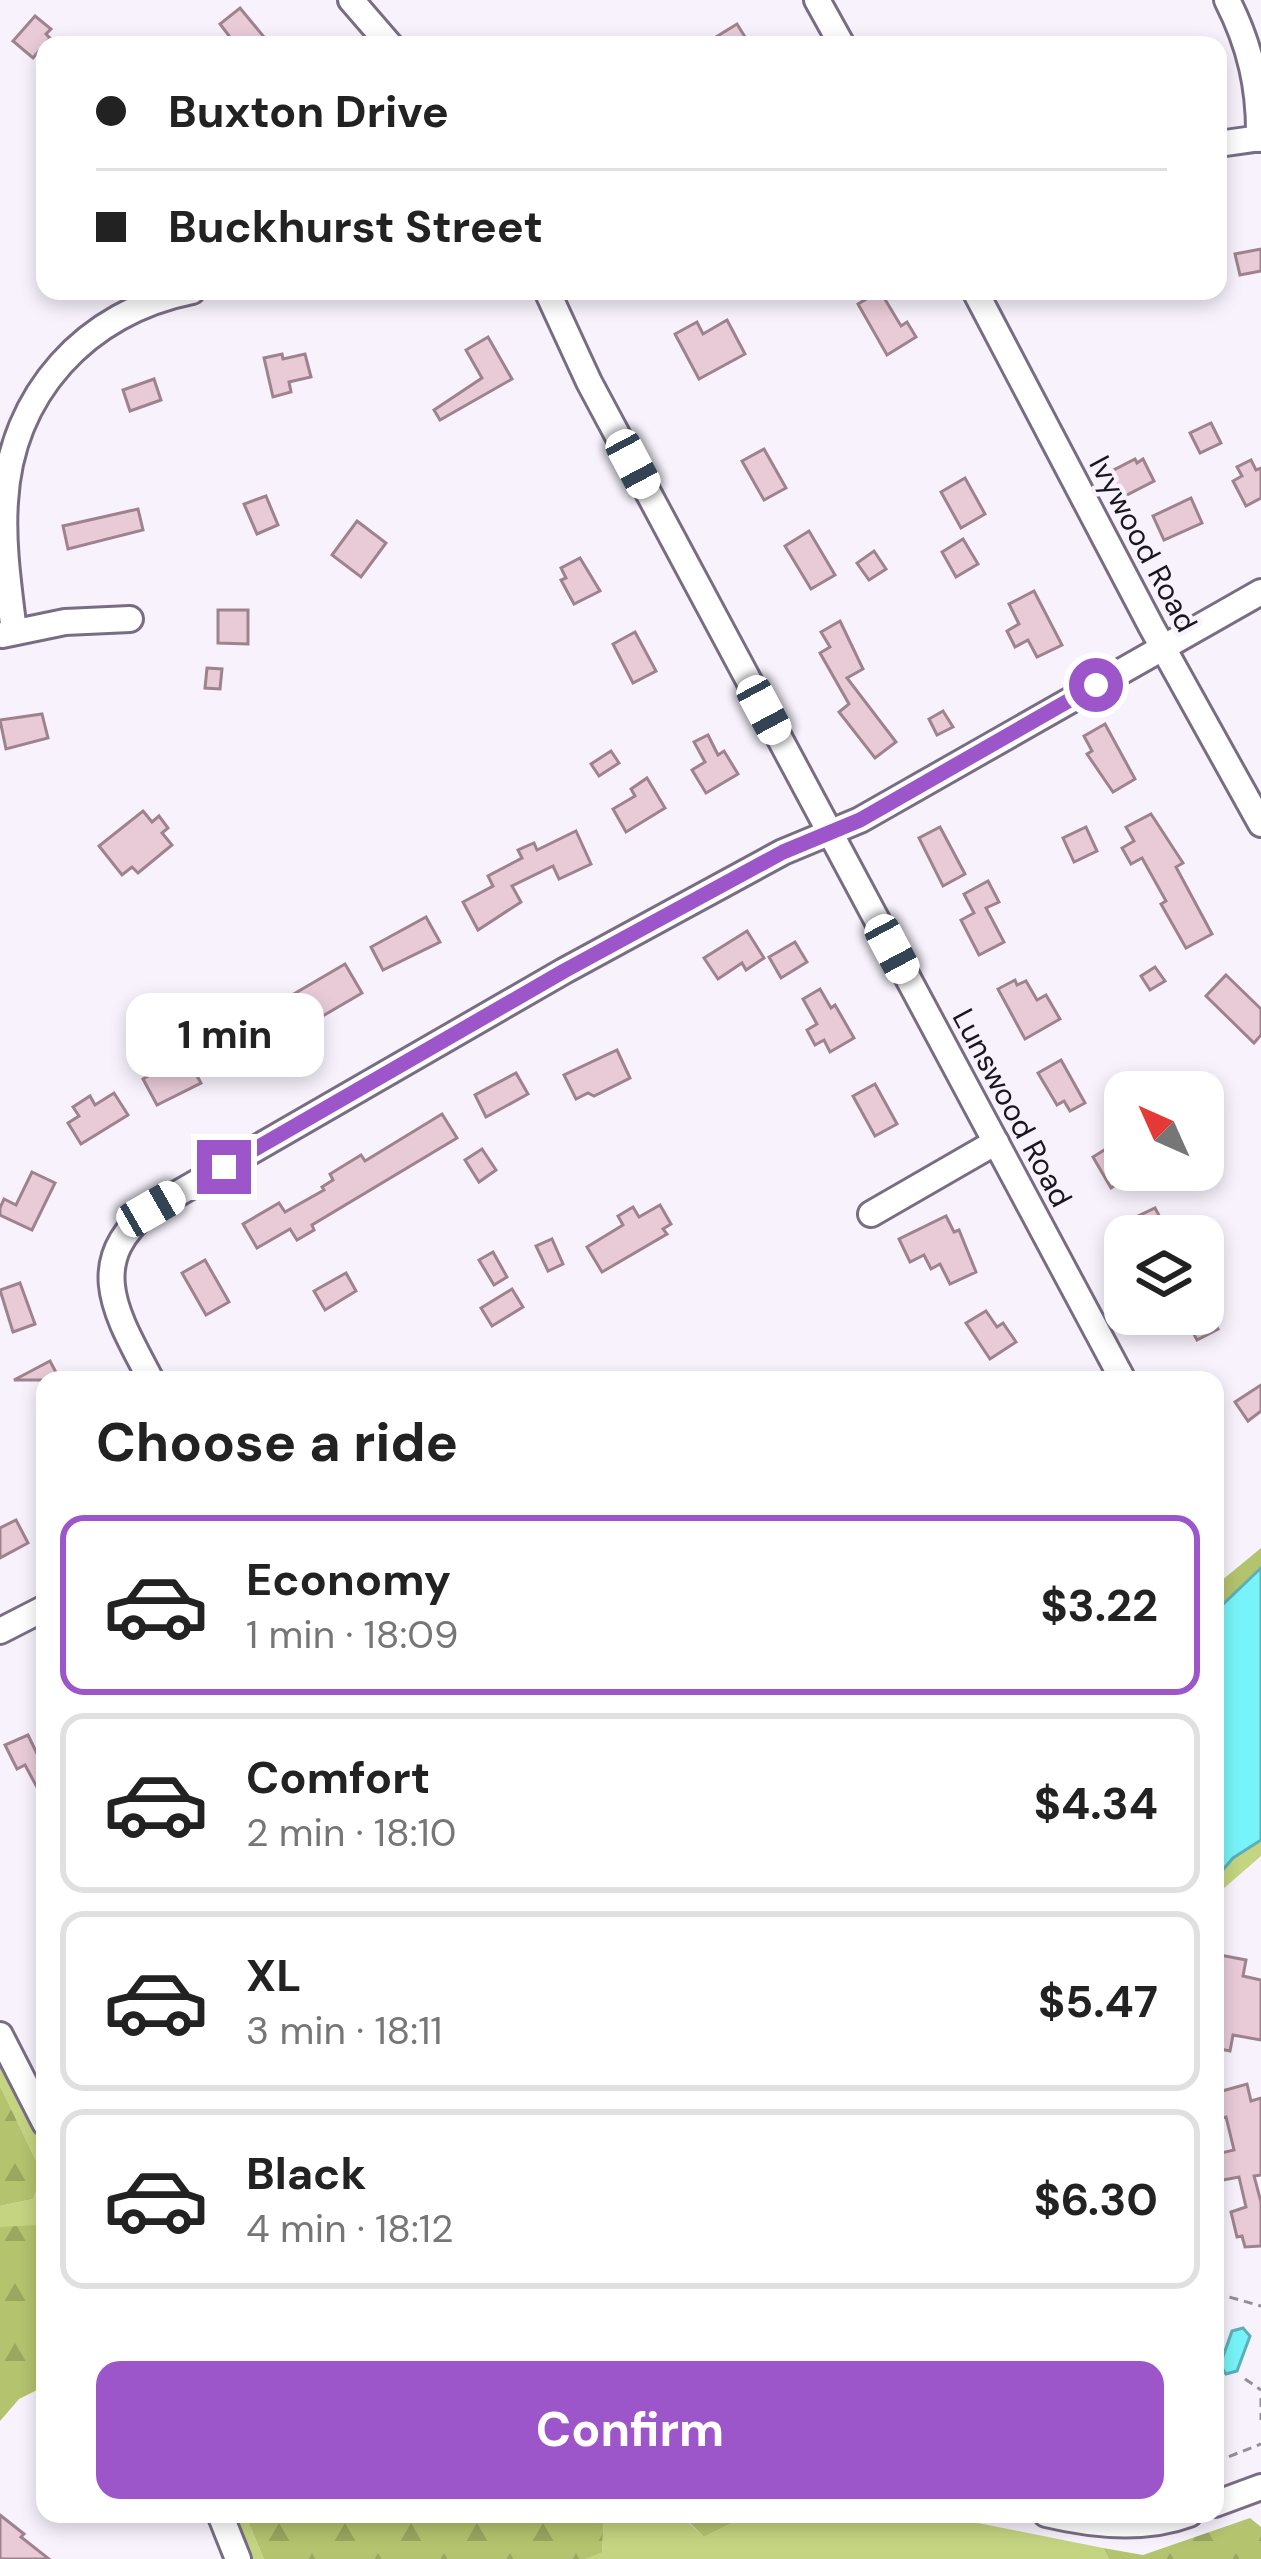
<!DOCTYPE html>
<meta charset="utf-8">
<style>
:root{--surface:#fff;--page:#f6f6f6;--text:#222;--muted:#767676;--line:#e0e0e0;--accent:#9c56ca}
body{margin:0;font-family:"DM Sans",sans-serif;background:var(--page);color:var(--text);height:100vh;display:flex;flex-direction:column;font-size:45px;white-space:nowrap}
*{box-sizing:border-box;margin:0}
p{font-size:39px;color:var(--muted)}
.icon{flex:none;width:66px;height:66px;fill:none;stroke:currentColor;stroke-width:2;stroke-linecap:round;stroke-linejoin:round}
.map{position:relative;flex:1;overflow:hidden}
.details{position:absolute;left:36px;top:1371px;width:1188px;height:1152px;display:flex;flex-direction:column;background:var(--surface);border-radius:24px;box-shadow:0 6px 18px #0003}
.details>*{flex:none}
.top-card{position:absolute;left:36px;top:36px;width:1191px;height:264px;border-radius:24px;box-shadow:0 6px 18px #0003;display:grid;align-content:center;height:264px;padding:0 60px;background:var(--surface)}
.needle{width:78px;rotate:315deg}
.tools{position:absolute;left:1104px;top:1071px;display:grid;gap:24px}
.tools a{display:grid;place-items:center;width:120px;height:120px;border-radius:24px;background:var(--surface);box-shadow:0 6px 18px #0003;font-size:60px}
.end{position:absolute;width:54px;height:54px;margin:-27px;border:15px solid #9c56ca;background:#fff;box-shadow:0 0 0 6px #fff}
.from{border-radius:50%}
.bubble{position:absolute;height:84px;border-radius:24px;background:var(--surface);box-shadow:0 6px 18px #0003;font-size:39px;font-weight:700;line-height:84px;text-align:center}
.car{position:absolute;width:36px;height:72px;margin:-36px -18px;border-radius:15px;box-shadow:0 0 9px 3px #0007;background:linear-gradient(#fff 24%,#345 0 40%,#fff 0 76%,#345 0 86%,#fff 0)}
.top-card b{display:flex;align-items:center;gap:42px;height:114px;font-size:45px}
.top-card b+b{border-top:3px solid var(--line)}
.top-card i{width:30px;height:30px;background:var(--text)}
ul{padding:0;list-style:none}
li{display:flex;align-items:center;gap:36px;height:180px;margin:0 24px 18px;padding:0 36px;border:6px solid var(--line);border-radius:24px}
li div{flex:1}
li b{display:block;font-size:45px}
li em{font-style:normal;font-weight:700}
li.selected{border-color:var(--accent)}
li>.icon{width:108px;height:108px;stroke-width:1.5}
h2{padding:0 60px;font-size:54px;line-height:144px}
.cta{display:flex;gap:24px;margin-top:auto;padding:24px 60px}
.cta a{flex:1;height:138px;border-radius:24px;background:var(--accent);color:#fff;font-size:48px;font-weight:700;line-height:138px;text-align:center}
.map>svg:first-child{display:block}
.green{fill:#c4d481}
.forest{fill:url(#forest-firs)}
.water{fill:#77f4f9;stroke:#5bb1b7;stroke-width:3}
.building{fill:#e9cbd8;stroke:#9e838e;stroke-width:3}
.lines{fill:none;stroke-linecap:round;stroke-linejoin:round}
.minor-casing{stroke:#796d84;stroke-width:30}
.path{stroke:#938e98;stroke-width:3;stroke-dasharray:9 6;stroke-linecap:butt}
.minor{stroke:#fff;stroke-width:24}
.route{stroke:#9c56ca;stroke-width:15}
.labels{text-anchor:middle;stroke-width:9;stroke-linejoin:round;paint-order:stroke}
.street-label{font-size:30px;fill:#1a151e;stroke:#f7f2fc}
</style>
<div class="map">
<svg width="1261" height="2559" viewBox="0 0 1261 2559">
<defs>
<pattern id="forest-firs" width="22" height="20" patternUnits="userSpaceOnUse" patternTransform="scale(3)"><rect width="22" height="20" fill="#b4c36e"/><path d="M5 1l3.5 6h-7zM16 11l3.5 6h-7z" fill="#9aa75f"/></pattern>
</defs>
<rect width="100%" height="100%" fill="#f7f2fc"/>
<g class="green">
<path d="M1261 1840V1856L1215 1896V1879L1233 1858Z"/>
<path d="M0 2054 45 2143V2227H0V2206L33 2199 42 2173 0 2086Z"/>
<path d="M231 2514H245L264 2559H250Z"/>
<path d="M604 2514H686V2520L704 2537 750 2514H955L963 2520 1103 2548 1109 2559H586L602 2551Z"/>
</g>
<g class="forest">
<path d="M1261 1548V1568L1215 1612V1586Z"/>
<path d="M0 2086 42 2173 33 2199 0 2206Z"/>
<path d="M39 2225 45 2227V2386L19 2399 0 2421V2227Z"/>
<path d="M245 2514H604L602 2552 586 2559H264Z"/>
<path d="M686 2514H750L704 2537 686 2519Z"/>
<path d="M1250 2518 1261 2527V2559H1109L1103 2548 1143 2555Z"/>
</g>
<g class="water">
<path d="M1261 1568V1840L1233 1858 1215 1879V1612Z"/>
<path d="M1243 2328 1250 2336 1237 2371 1226 2374 1220 2365 1232 2331Z"/>
</g>
<g class="building">
<path d="M240 8 264 37 254 45H236L220 24Z"/>
<path d="M35 16 51 29 46 34 50 38 33 58 13 41Z"/>
<path d="M737 24 750 45H703Z"/>
<path d="M1261 249V271L1240 275 1235 254Z"/>
<path d="M880 291 901 326 907 322 916 337 887 355 858 304Z"/>
<path d="M727 320 745 354 699 379 675 334 697 322 703 334Z"/>
<path d="M488 337 512 379 440 420 434 410 482 378 466 350Z"/>
<path d="M282 354 283 359 305 354 311 377 289 382 291 392 273 397 264 358Z"/>
<path d="M154 379 161 400 130 411 123 390Z"/>
<path d="M1211 423 1221 443 1200 453 1190 433Z"/>
<path d="M764 449 786 488 764 500 742 461Z"/>
<path d="M1135 459 1137 463 1143 459 1154 481 1123 497 1110 472Z"/>
<path d="M1251 460 1256 470 1261 468V498L1246 506 1233 481 1242 476 1237 467Z"/>
<path d="M965 478 985 514 961 528 941 492Z"/>
<path d="M266 496 278 525 257 534 244 504Z"/>
<path d="M1191 498 1202 523 1164 540 1153 516Z"/>
<path d="M138 509 143 530 68 549 63 526Z"/>
<path d="M357 521 386 543 361 577 332 555Z"/>
<path d="M809 531 835 575 811 589 785 546Z"/>
<path d="M963 539 978 564 956 577 942 552Z"/>
<path d="M874 551 886 569 869 580 857 563Z"/>
<path d="M580 558 600 591 574 604 561 580 566 578 561 568Z"/>
<path d="M1034 591 1062 645 1037 657 1028 640 1015 647 1007 631 1019 624 1009 604Z"/>
<path d="M218 610H248V644L218 643Z"/>
<path d="M840 621 863 669 847 678 896 742 875 758 839 712 849 704 820 653 830 647 821 632Z"/>
<path d="M635 632 656 671 633 683 613 644Z"/>
<path d="M207 668 222 669 220 689 205 688Z"/>
<path d="M943 711 953 727 937 735 929 719Z"/>
<path d="M42 714 48 738 6 749 0 720Z"/>
<path d="M1105 724 1135 779 1113 792 1087 754 1092 751 1084 736Z"/>
<path d="M708 735 718 755 724 751 738 774 706 793 692 770 705 762 694 742Z"/>
<path d="M611 751 619 763 599 776 591 764Z"/>
<path d="M647 778 665 808 626 832 613 809 635 796 631 789Z"/>
<path d="M143 811 152 822 159 816 168 828 162 833 172 845 138 873 132 867 122 875 99 846Z"/>
<path d="M1151 814 1183 863 1176 867 1212 934 1186 948 1161 904 1166 901 1142 858 1131 864 1122 848 1134 841 1126 827Z"/>
<path d="M940 827 965 874 943 886 919 838Z"/>
<path d="M1086 827 1097 851 1074 862 1063 838Z"/>
<path d="M576 831 591 864 559 879 553 866 512 886 521 902 478 930 463 902 493 886 488 876 522 858 518 850 534 843 537 850Z"/>
<path d="M988 881 999 902 986 908 1004 942 979 955 961 920 974 913 964 894Z"/>
<path d="M426 917 440 942 383 970 371 947Z"/>
<path d="M747 931 764 958 746 970 742 963 718 979 704 958Z"/>
<path d="M795 942 807 962 781 978 769 957Z"/>
<path d="M345 964 362 993 309 1024 292 995Z"/>
<path d="M1155 967 1165 981 1150 990 1141 976Z"/>
<path d="M1226 975 1261 1009V1035L1254 1043 1206 996Z"/>
<path d="M1015 980 1017 985 1026 981 1037 1000 1046 995 1060 1019 1025 1039 998 989Z"/>
<path d="M820 989 831 1008 835 1005 854 1038 830 1052 824 1040 815 1045 807 1030 817 1024 803 999Z"/>
<path d="M617 1050 630 1078 594 1096 588 1093 576 1099 564 1075Z"/>
<path d="M185 1054 201 1083 157 1105 143 1079Z"/>
<path d="M1061 1060 1085 1103 1070 1111 1064 1101 1057 1105 1038 1073Z"/>
<path d="M516 1073 528 1094 486 1117 475 1095Z"/>
<path d="M875 1084 897 1124 875 1136 853 1096Z"/>
<path d="M114 1093 128 1115 81 1144 68 1123 79 1116 73 1107 90 1096 95 1105Z"/>
<path d="M442 1114 457 1138 312 1225 314 1230 297 1240 290 1229 257 1248 243 1224 279 1203 285 1212 324 1190 322 1187 333 1180 330 1174 361 1155 365 1161Z"/>
<path d="M1114 1144 1125 1161V1170L1133 1174 1111 1188 1093 1157Z"/>
<path d="M482 1149 496 1170 479 1182 465 1160Z"/>
<path d="M32 1172 55 1183 32 1230 0 1215V1208L4 1199 16 1205Z"/>
<path d="M660 1205 671 1224 663 1229 667 1234 602 1272 587 1247 623 1225 618 1216 633 1207 639 1217Z"/>
<path d="M1155 1208 1170 1236H1143L1134 1218Z"/>
<path d="M946 1216 954 1232 959 1230 976 1272 950 1284 940 1264 931 1269 924 1255 910 1262 899 1239Z"/>
<path d="M552 1239 563 1264 548 1271 536 1246Z"/>
<path d="M493 1252 507 1277 494 1285 479 1260Z"/>
<path d="M205 1260 229 1302 206 1315 182 1273Z"/>
<path d="M346 1273 356 1291 325 1310 314 1291Z"/>
<path d="M20 1283 35 1324 13 1332 0 1290Z"/>
<path d="M512 1289 523 1307 492 1326 481 1308Z"/>
<path d="M986 1311 997 1327 1003 1323 1016 1342 990 1359 966 1323Z"/>
<path d="M1183 1314H1210L1218 1329 1197 1340Z"/>
<path d="M50 1361 60 1380H14Z"/>
<path d="M1261 1385V1411L1248 1421 1235 1402Z"/>
<path d="M16 1520 28 1543 0 1558V1528Z"/>
<path d="M28 1735 45 1770V1802L25 1765 17 1769 5 1745Z"/>
<path d="M1220 1955 1246 1960 1243 1976 1261 1980V2040L1233 2035 1230 2051 1215 2048 1218 1991H1215V1957Z"/>
<path d="M1247 2084 1251 2101 1261 2098V2175L1254 2176 1261 2202V2246L1245 2247 1242 2236 1237 2237 1231 2212 1246 2207 1239 2177 1223 2180 1217 2154 1234 2150 1226 2117 1215 2120V2093Z"/>
<path d="M0 2515 24 2534 21 2537 49 2559H0Z"/>
</g>
<g class="lines">
<g class="minor-casing">
<g id="minor">
<path d="M351 0 390 45"/>
<path d="M817 0 842 45"/>
<path d="M1227 0C1250 45 1260 88 1259 139"/>
<path d="M1218 144 1261 138"/>
<path d="M547 291 589 382 1123 1380"/>
<path d="M975 291 1151 626 1261 824"/>
<path d="M14 632C9 589 2 545 5 502 11 394 86 312 192 291"/>
<path d="M2 635 65 622 130 619"/>
<path d="M871 1214 996 1142"/>
<path d="M151 1380C119 1318 81 1263 151 1209L564 971 783 852 860 820 1261 592"/>
<path d="M0 1631 45 1608"/>
<path d="M0 2035 45 2123"/>
<path d="M1215 2504 1261 2487"/>
<path d="M220 2514 238 2559"/>
<path d="M1046 2514C1092 2525 1144 2531 1189 2514"/>
</g>
</g>
<g class="path">
<path d="M1215 2293 1261 2306"/>
<path d="M1245 2379 1261 2390"/>
<path d="M1261 2398V2420"/>
<path d="M1215 2462 1261 2444"/>
</g>
<use href="#minor" class="minor"/>
</g>
<g class="lines">
<path class="route" d="M224 1167 564 971 783 852 860 820 1096 685"/>
</g>
<g class="labels">
<g class="street-label">
<text transform="translate(1143 544) rotate(62)" y="10">Ivywood Road</text>
<text transform="translate(1012 1108) rotate(62)" y="10">Lunswood Road</text>
</g>
</g>
</svg>
<div class="tools">
<a><svg class="needle" viewBox="-14 -14 28 28"><path d="M0-13l5 13h-10z" fill="#e53935"/><path d="M0 13l5-13h-10z" fill="#767676"/></svg></a>
<a><svg class="icon" aria-label="layers" viewBox="0 0 24 24"><path d="M12 4l9 5-9 5-9-5zM3 14l9 5 9-5"/></svg></a>
</div>
<i class="end from" style="left:1096px;top:685px"></i>
<i class="end" style="left:224px;top:1167px"></i>
<div class="bubble" style="left:126px;top:993px;width:198px">1 min</div>
<i class="car" style="left:633px;top:464px;rotate:152deg"></i>
<i class="car" style="left:764px;top:710px;rotate:152deg"></i>
<i class="car" style="left:892px;top:949px;rotate:152deg"></i>
<i class="car" style="left:151px;top:1209px;rotate:60deg"></i>
<div class="top-card">
<b><i class="from"></i>Buxton Drive</b>
<b><i></i>Buckhurst Street</b>
</div>
<section class="details">
<h2>Choose a ride</h2>
<ul>
<li class="selected"><svg class="icon" aria-label="car" viewBox="0 0 24 24"><path d="M5 17H2v-5l4-1 3-4h7l3 4 3 1v5h-3M9 17h6M6 11h13"/><circle cx="7" cy="17" r="2"/><circle cx="17" cy="17" r="2"/></svg><div><b>Economy</b><p>1 min · 18:09</p></div><em>$3.22</em></li>
<li><svg class="icon" aria-label="car" viewBox="0 0 24 24"><path d="M5 17H2v-5l4-1 3-4h7l3 4 3 1v5h-3M9 17h6M6 11h13"/><circle cx="7" cy="17" r="2"/><circle cx="17" cy="17" r="2"/></svg><div><b>Comfort</b><p>2 min · 18:10</p></div><em>$4.34</em></li>
<li><svg class="icon" aria-label="car" viewBox="0 0 24 24"><path d="M5 17H2v-5l4-1 3-4h7l3 4 3 1v5h-3M9 17h6M6 11h13"/><circle cx="7" cy="17" r="2"/><circle cx="17" cy="17" r="2"/></svg><div><b>XL</b><p>3 min · 18:11</p></div><em>$5.47</em></li>
<li><svg class="icon" aria-label="car" viewBox="0 0 24 24"><path d="M5 17H2v-5l4-1 3-4h7l3 4 3 1v5h-3M9 17h6M6 11h13"/><circle cx="7" cy="17" r="2"/><circle cx="17" cy="17" r="2"/></svg><div><b>Black</b><p>4 min · 18:12</p></div><em>$6.30</em></li>
</ul>
<div class="cta"><a>Confirm</a></div>
</section>
</div>
